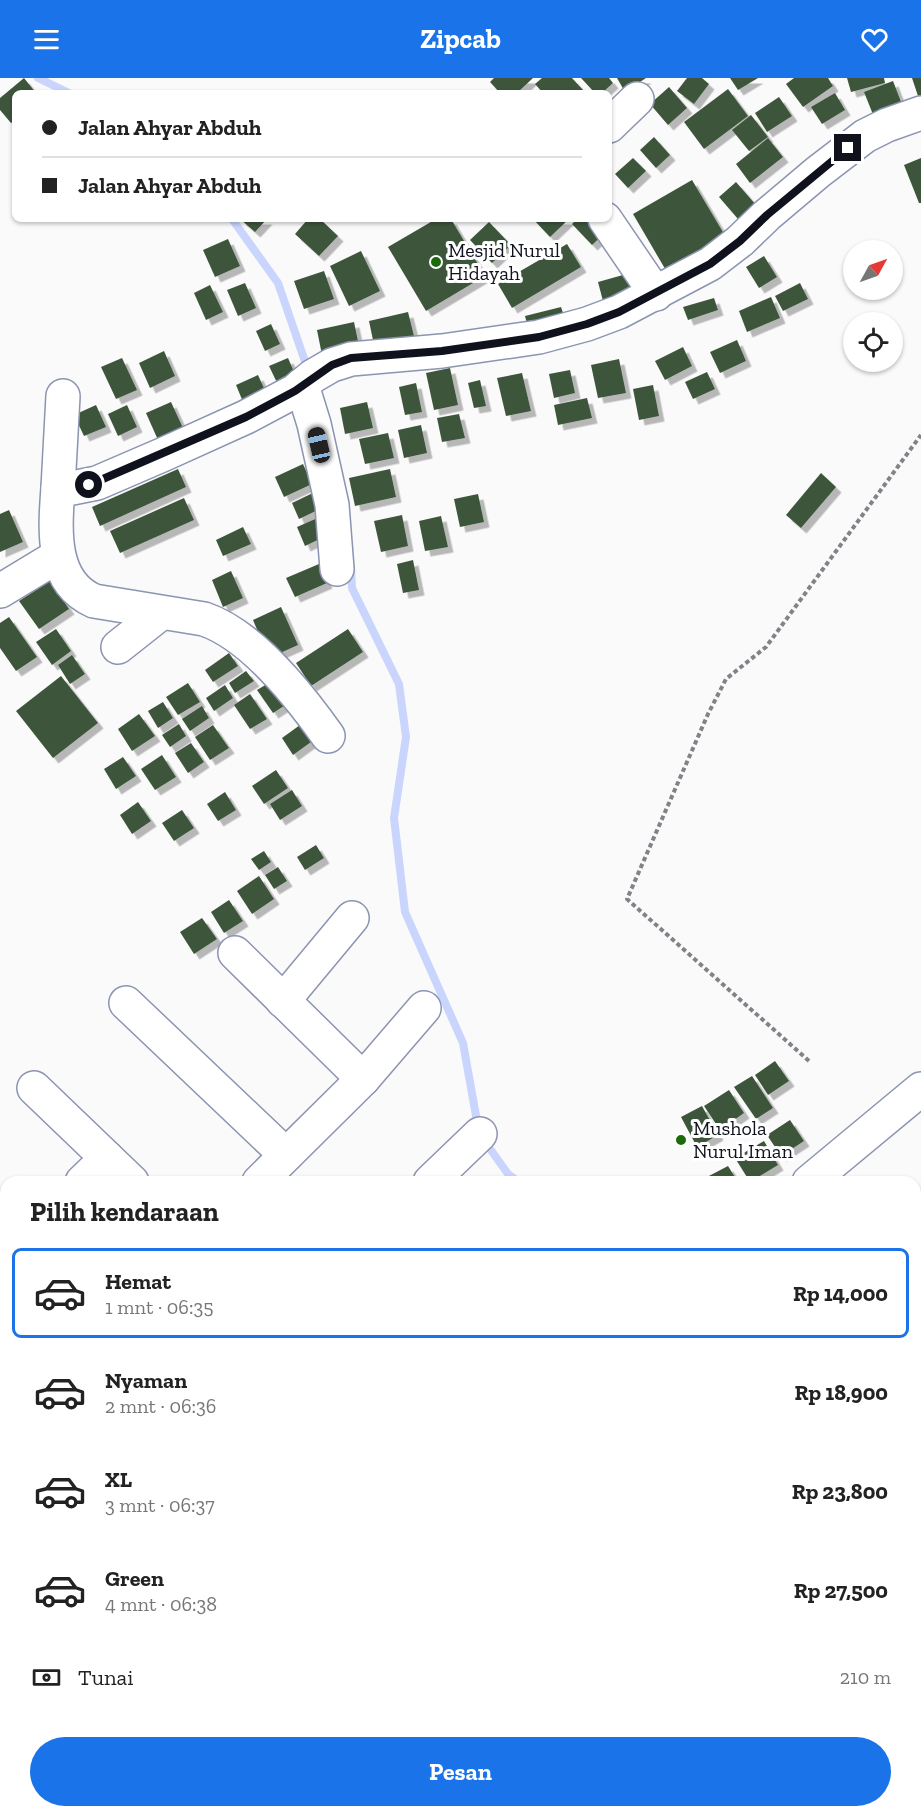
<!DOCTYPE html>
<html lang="id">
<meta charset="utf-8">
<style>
:root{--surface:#fff;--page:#f6f6f6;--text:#222;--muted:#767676;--line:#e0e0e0;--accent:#1a73e8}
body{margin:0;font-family:"Zilla Slab",serif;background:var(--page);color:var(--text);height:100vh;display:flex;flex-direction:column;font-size:22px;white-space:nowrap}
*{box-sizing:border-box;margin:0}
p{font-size:20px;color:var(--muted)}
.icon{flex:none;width:33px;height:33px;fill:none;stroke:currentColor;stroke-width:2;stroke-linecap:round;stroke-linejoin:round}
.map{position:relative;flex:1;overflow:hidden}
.side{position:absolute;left:0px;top:1098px;width:921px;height:642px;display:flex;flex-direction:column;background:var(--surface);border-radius:18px 18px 0 0;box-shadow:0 2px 4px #0004}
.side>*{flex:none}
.top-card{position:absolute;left:12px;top:12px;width:600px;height:132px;border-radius:9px;box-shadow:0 2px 4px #0004;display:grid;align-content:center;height:132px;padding:0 30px;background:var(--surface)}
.needle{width:39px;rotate:50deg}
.buttons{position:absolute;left:843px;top:162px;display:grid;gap:12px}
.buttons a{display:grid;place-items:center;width:60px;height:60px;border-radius:50%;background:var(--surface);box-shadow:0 2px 4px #0004;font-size:30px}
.end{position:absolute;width:27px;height:27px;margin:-14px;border:8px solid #0f121c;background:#fff;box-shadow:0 0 0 3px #fff}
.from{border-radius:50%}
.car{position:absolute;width:18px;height:36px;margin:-18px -9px;border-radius:8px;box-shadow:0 0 4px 2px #0007;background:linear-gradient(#222 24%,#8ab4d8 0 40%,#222 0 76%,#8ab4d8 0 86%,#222 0)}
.top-card b{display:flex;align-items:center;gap:21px;height:57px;font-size:22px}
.top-card b+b{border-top:2px solid var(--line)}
.top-card i{width:15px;height:15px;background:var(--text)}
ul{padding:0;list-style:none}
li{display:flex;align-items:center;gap:18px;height:90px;margin:0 12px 9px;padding:0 18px;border:3px solid transparent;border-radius:9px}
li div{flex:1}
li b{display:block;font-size:22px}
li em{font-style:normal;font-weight:800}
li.current{border-color:var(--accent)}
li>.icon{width:54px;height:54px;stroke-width:1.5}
h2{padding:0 30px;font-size:27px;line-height:72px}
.pay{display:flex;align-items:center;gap:15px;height:66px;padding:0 30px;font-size:22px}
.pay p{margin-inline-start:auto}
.cta{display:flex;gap:12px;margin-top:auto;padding:12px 30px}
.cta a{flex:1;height:69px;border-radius:36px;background:var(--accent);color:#fff;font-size:24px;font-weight:800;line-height:69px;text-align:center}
header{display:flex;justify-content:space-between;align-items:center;height:78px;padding:0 30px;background:var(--accent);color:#fff;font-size:27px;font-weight:800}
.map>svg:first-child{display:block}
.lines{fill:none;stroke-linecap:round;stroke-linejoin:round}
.stream{stroke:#c9d5fd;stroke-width:8}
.river{stroke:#c9d5fd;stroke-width:48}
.building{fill:#3e573a;filter:url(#shadow)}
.minor-casing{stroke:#8b94b1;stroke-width:36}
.path{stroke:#818388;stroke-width:4;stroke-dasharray:4.5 3;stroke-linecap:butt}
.minor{stroke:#fff;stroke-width:33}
.route{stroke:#0f121c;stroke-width:8}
.poi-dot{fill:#1b6a0b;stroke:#fff;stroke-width:2}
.labels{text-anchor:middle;stroke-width:6;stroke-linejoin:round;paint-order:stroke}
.poi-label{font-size:20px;fill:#0f121c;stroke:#fff;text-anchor:start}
</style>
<header><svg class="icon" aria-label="menu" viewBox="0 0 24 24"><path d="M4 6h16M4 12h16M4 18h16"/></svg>Zipcab<svg class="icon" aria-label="heart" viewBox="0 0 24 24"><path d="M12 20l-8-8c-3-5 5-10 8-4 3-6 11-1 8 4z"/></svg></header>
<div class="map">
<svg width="921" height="1740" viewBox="0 0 921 1740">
<defs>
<filter id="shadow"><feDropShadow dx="5.5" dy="5.5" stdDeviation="0" flood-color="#0004"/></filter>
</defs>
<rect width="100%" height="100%" fill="#fafafa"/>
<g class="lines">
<g class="stream">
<path d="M38 0 69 15"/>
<path d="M232 141 278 205 308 292"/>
<path d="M351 489 352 510 399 606 406 659 394 740 405 834 463 965 478 1049"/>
<path d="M483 1061 508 1096 519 1104"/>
<path d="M915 1557 921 1559"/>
</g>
<g class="river">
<path d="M0 1209 6 1218"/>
<path d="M282 1734 289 1740"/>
</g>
</g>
<g class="building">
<path d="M24 0 36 15H15V42L11 45 0 32V20Z"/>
<path d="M494 0H533L517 15H500L490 4Z"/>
<path d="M542 0H572L583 12 579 15H543L535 6Z"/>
<path d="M581 0H609L613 5 602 15H595Z"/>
<path d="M617 0H646L625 14Z"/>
<path d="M687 0H702L709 6 694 26 677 13Z"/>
<path d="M730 0H758L738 12Z"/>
<path d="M794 0H828L833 8 803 29 786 6Z"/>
<path d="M847 0H884L885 5 851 14Z"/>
<path d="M912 0H921V17L918 18Z"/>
<path d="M893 3 903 29 874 39 864 14Z"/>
<path d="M669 9 687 30 668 47 650 26Z"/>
<path d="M728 11 748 38 704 71 684 44Z"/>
<path d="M835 15 845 32 822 46 811 29Z"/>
<path d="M779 19 792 38 767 54 755 35Z"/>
<path d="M751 37 768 59 749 73 732 52Z"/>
<path d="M654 59 670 77 656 90 640 72Z"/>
<path d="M768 60 783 79 750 105 736 86Z"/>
<path d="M633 80 646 93 628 110 615 96Z"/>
<path d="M921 80V125H919L904 87Z"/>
<path d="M692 102 730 166 671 201 633 136Z"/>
<path d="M736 104 756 127 738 141 719 119Z"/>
<path d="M240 141H267L255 154Z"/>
<path d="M308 141H320L338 158 319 178 295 156Z"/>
<path d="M436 141H451L485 198 426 233 388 169Z"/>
<path d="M533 141H569L550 159Z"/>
<path d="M577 141H597L607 153 592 167 572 146Z"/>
<path d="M489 144 511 167 492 185 470 162Z"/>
<path d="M228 161 240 188 215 199 203 172Z"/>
<path d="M567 166 581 189 512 230 498 206Z"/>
<path d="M361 173 380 213 349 228 330 188Z"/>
<path d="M764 178 777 199 759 210 746 189Z"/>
<path d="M324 193 334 221 304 231 294 203Z"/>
<path d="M630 195 637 217 604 227 598 204Z"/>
<path d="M245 205 256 230 238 238 227 212Z"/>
<path d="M800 205 808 221 783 233 775 218Z"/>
<path d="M210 207 223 234 206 242 194 215Z"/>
<path d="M771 219 780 240 747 254 739 233Z"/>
<path d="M714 220 718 232 688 242 683 229Z"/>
<path d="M561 229 567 247 530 257 525 238Z"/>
<path d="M408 234 414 258 374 267 369 243Z"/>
<path d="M354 244 359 268 322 277 317 252Z"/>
<path d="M271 246 280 266 265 273 256 253Z"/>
<path d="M737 262 746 283 720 295 710 274Z"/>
<path d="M683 269 692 288 665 302 655 283Z"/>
<path d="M164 273 175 298 150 310 139 285Z"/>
<path d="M122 280 137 312 116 321 101 289Z"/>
<path d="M288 280 299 305 281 313 269 288Z"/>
<path d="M619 281 626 315 598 320 591 287Z"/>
<path d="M450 290 458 327 434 332 426 295Z"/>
<path d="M570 292 575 315 554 320 549 296Z"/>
<path d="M707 294 715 311 693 321 685 304Z"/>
<path d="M522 295 531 333 506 338 497 300Z"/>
<path d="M258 297 269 321 246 331 236 307Z"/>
<path d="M480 302 486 328 474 330 468 305Z"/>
<path d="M416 305 422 334 405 337 399 309Z"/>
<path d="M653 307 659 338 639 342 633 311Z"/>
<path d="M587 320 592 340 558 347 554 327Z"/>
<path d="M171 324 183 350 158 362 146 335Z"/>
<path d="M367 324 373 350 345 356 340 330Z"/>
<path d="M96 327 106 349 84 358 74 337Z"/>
<path d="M127 327 137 349 118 358 108 336Z"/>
<path d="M459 336 465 360 442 364 437 340Z"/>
<path d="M421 347 427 375 404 380 398 352Z"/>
<path d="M388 355 394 380 365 386 359 361Z"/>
<path d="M303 386 312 406 284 419 275 399Z"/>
<path d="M178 391 186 409 100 448 92 429Z"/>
<path d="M390 391 396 419 355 428 349 400Z"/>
<path d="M821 395 836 409 801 450 786 437Z"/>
<path d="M317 413 324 429 299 441 292 425Z"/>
<path d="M478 416 484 444 460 449 454 421Z"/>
<path d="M184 420 194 442 120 475 110 453Z"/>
<path d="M9 432 23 464 0 474V436Z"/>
<path d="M402 437 408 468 381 474 374 443Z"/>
<path d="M322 438 330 456 305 468 297 449Z"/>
<path d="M441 438 448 469 425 473 419 443Z"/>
<path d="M243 449 251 466 223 478 216 462Z"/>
<path d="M413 482 419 512 403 515 397 486Z"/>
<path d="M319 486 327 505 295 519 286 500Z"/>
<path d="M231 493 243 520 223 529 212 502Z"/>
<path d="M50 503 69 531 39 551 19 523Z"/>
<path d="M281 529 298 567 269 580 253 542Z"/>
<path d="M9 539 37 579 16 593 0 570V545Z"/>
<path d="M56 551 71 573 52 587 36 564Z"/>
<path d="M348 551 363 574 311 608 296 585Z"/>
<path d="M229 575 238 588 213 604 205 592Z"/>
<path d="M72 577 85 596 70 606 58 587Z"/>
<path d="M246 593 254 603 235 615 229 605Z"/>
<path d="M61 598 98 645 53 680 16 633Z"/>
<path d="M272 603 287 626 273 635 257 612Z"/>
<path d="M188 605 200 624 178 637 166 619Z"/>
<path d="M225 607 233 620 214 633 206 620Z"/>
<path d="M250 616 267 641 250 651 234 627Z"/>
<path d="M163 624 173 640 158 650 148 633Z"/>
<path d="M202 628 209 640 190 653 182 641Z"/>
<path d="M139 636 155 658 132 673 118 651Z"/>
<path d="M179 646 186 658 170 669 162 657Z"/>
<path d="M213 647 229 670 210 682 195 659Z"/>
<path d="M300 647 311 664 293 677 282 660Z"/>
<path d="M191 665 204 684 188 695 175 675Z"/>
<path d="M162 677 176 699 155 712 141 691Z"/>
<path d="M123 679 136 698 116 711 104 691Z"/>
<path d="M276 692 288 710 264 726 252 708Z"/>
<path d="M292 712 302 728 280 742 270 726Z"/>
<path d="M225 714 236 732 218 743 207 726Z"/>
<path d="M138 724 151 743 132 756 120 737Z"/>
<path d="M182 732 194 750 174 763 162 745Z"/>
<path d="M316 767 324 780 305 792 297 779Z"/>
<path d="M264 773 271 784 259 792 251 781Z"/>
<path d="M278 789 287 803 274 811 265 797Z"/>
<path d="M259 798 274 821 252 836 237 813Z"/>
<path d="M229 822 243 843 224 855 211 834Z"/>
<path d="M202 840 217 861 194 876 180 854Z"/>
<path d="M775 983 789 1003 768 1017 755 997Z"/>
<path d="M752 998 773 1030 756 1041 734 1009Z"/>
<path d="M729 1012 744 1035 720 1052 704 1028Z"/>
<path d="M702 1028 718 1057 697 1069 681 1039Z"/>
<path d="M790 1042 804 1063 781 1078 767 1057Z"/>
<path d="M764 1063 778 1087 750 1104 735 1080Z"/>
<path d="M728 1088 738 1104H710L707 1099Z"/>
</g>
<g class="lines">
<g class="minor-casing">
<g id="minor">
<path d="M609 48 637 21"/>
<path d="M605 141 656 216"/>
<path d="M302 307 314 346 332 427 337 491"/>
<path d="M58 410 63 318"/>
<path d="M0 513 58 478"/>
<path d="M118 569 161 535"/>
<path d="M328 658C299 617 252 557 204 541L94 523C50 504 55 450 58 410H72L97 405 162 377 246 339 295 313 313 298 332 287 351 281 442 273 539 259 587 246 619 234 710 186 740 163 767 137 818 94 865 58 887 47 921 35"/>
<path d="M235 875 363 1001"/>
<path d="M283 923 352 840"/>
<path d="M126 925 286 1077"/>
<path d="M34 1010 132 1104"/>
<path d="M82 1104 107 1080"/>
<path d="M259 1104 363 1001 424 930"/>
<path d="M430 1104 480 1056"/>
<path d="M809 1104 921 1011"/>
<path d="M915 1636 921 1627"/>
<path d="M883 1734 894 1740"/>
<path d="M399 1740 403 1734"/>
<path d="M566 1740 569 1734"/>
<path d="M710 1740 713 1734"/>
</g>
</g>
<path class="path" d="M809 983 627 821 708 636 726 601 766 569 921 357"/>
<use href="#minor" class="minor"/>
</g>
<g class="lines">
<path class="route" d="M89 407 246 339 295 313 332 287 351 280 442 273 539 259 587 246 619 234 710 186 740 163 767 137 848 70"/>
</g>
<g class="poi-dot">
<circle cx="436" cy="184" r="6"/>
<circle cx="681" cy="1062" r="6"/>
</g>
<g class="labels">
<g class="poi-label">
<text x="448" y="179">Mesjid Nurul<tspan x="448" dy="23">Hidayah</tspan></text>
<text x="693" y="1057">Mushola<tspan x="693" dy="23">Nurul Iman</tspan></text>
</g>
</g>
</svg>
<div class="buttons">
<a><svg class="needle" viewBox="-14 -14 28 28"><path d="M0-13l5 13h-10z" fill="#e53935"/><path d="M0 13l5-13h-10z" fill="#767676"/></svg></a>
<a><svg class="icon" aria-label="locate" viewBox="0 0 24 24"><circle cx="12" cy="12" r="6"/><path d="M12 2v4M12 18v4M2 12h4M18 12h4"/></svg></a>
</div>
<i class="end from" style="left:89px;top:407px"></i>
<i class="end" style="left:848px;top:70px"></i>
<i class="car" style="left:319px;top:367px;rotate:347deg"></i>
<div class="top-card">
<b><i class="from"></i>Jalan Ahyar Abduh</b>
<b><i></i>Jalan Ahyar Abduh</b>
</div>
<section class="side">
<h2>Pilih kendaraan</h2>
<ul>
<li class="current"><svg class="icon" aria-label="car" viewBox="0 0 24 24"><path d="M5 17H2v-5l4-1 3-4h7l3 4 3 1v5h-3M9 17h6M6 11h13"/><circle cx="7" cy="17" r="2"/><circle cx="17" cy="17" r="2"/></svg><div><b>Hemat</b><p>1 mnt · 06:35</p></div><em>Rp 14,000</em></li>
<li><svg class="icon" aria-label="car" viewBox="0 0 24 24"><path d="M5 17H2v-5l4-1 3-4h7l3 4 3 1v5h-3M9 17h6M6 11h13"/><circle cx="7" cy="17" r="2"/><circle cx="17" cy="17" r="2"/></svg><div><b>Nyaman</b><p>2 mnt · 06:36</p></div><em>Rp 18,900</em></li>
<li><svg class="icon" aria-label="car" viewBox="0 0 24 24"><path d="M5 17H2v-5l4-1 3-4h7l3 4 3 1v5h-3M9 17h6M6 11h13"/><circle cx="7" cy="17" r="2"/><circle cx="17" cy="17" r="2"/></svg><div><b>XL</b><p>3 mnt · 06:37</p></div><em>Rp 23,800</em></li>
<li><svg class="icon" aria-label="car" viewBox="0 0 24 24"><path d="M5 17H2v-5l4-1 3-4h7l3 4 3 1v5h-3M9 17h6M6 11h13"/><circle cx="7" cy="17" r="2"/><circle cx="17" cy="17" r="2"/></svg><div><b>Green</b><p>4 mnt · 06:38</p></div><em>Rp 27,500</em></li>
</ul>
<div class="pay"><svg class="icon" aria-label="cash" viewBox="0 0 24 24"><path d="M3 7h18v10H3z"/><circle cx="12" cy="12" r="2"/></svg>Tunai<p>210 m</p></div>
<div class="cta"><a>Pesan</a></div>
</section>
</div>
